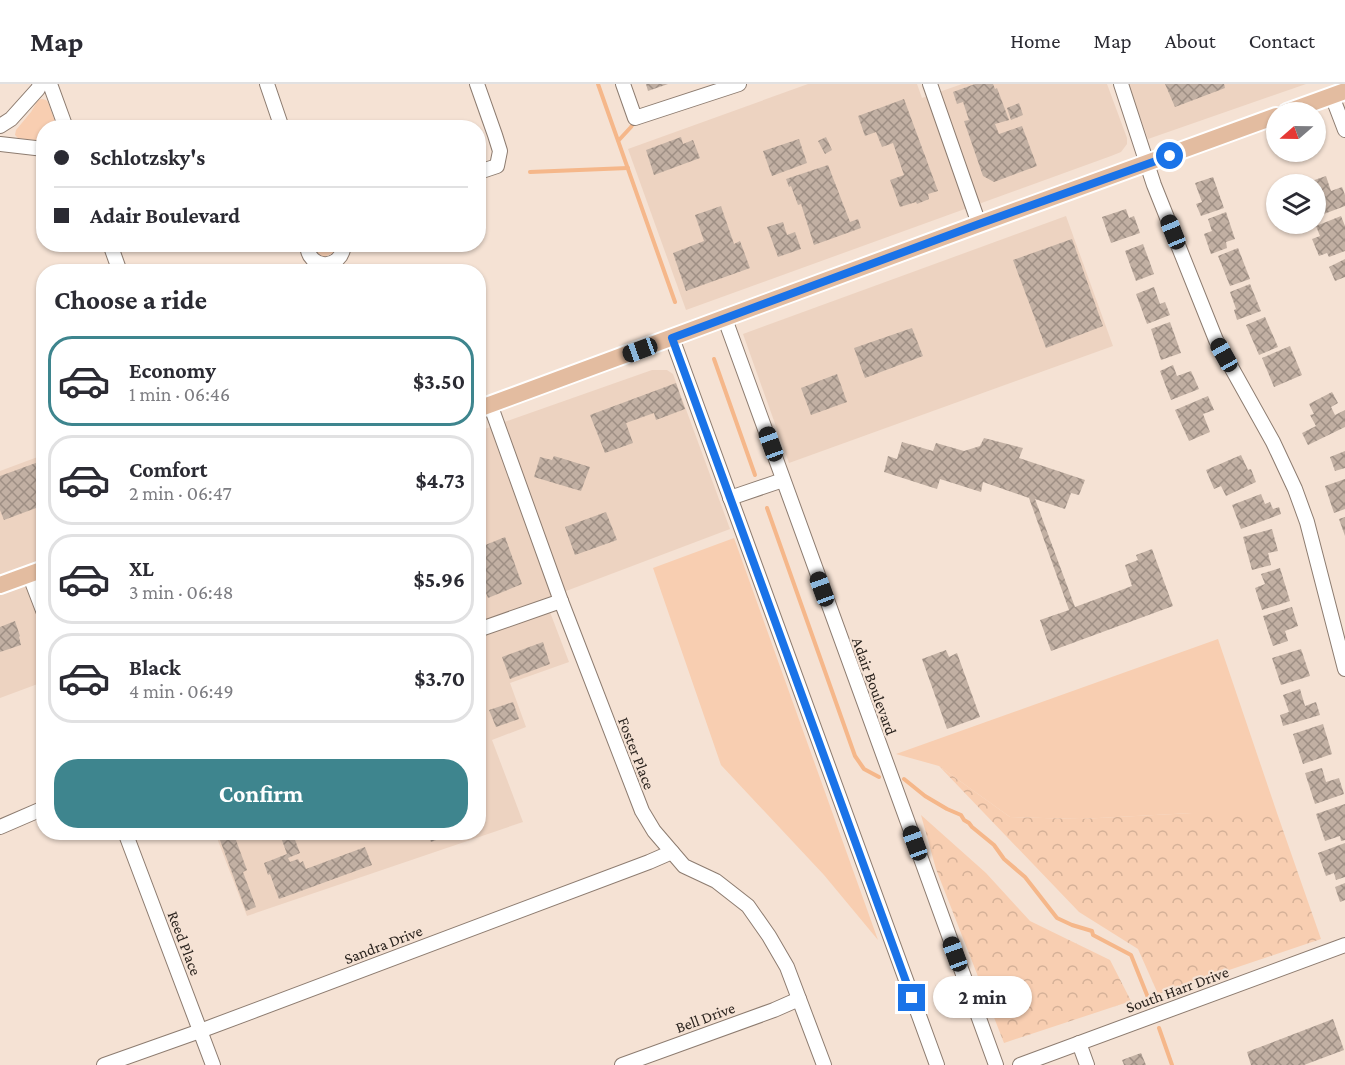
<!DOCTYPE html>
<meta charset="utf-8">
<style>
:root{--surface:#fff;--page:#f2f2f3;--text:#2b2b33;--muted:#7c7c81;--line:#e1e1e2;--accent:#3e858e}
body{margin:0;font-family:"Crimson Pro",serif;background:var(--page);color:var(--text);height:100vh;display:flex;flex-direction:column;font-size:22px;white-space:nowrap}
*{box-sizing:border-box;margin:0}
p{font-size:20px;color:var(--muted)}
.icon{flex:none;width:33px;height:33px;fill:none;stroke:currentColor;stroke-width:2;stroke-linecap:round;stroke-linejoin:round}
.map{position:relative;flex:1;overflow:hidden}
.details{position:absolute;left:36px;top:180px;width:450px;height:576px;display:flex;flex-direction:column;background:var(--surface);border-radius:24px;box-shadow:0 2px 4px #0004}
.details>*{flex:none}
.top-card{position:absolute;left:36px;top:36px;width:450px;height:132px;border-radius:24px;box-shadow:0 2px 4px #0004;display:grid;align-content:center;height:132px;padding:0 18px;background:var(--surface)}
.needle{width:39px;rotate:250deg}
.fabs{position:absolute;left:1266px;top:18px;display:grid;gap:12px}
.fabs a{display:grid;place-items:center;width:60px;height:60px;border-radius:50%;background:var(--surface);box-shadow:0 2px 4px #0004;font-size:30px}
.end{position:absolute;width:27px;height:27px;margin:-14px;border:8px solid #1a73e8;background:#fff;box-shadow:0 0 0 3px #fff}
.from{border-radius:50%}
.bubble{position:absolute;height:42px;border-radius:21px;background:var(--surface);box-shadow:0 2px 4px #0004;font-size:20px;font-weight:700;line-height:42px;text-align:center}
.car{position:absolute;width:18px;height:36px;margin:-18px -9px;border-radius:8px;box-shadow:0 0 4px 2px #0007;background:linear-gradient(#222 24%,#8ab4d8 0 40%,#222 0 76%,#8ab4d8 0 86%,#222 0)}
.top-card b{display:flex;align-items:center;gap:21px;height:57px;font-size:22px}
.top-card b+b{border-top:2px solid var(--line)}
.top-card i{width:15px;height:15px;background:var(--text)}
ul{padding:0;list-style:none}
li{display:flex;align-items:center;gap:18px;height:90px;margin:0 12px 9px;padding:0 6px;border:3px solid var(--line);border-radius:24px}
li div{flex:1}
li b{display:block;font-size:22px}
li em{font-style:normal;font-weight:700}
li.on{border-color:var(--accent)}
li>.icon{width:54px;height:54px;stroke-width:1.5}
h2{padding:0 18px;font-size:27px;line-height:72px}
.cta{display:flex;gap:12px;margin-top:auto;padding:12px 18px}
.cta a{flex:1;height:69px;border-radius:24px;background:var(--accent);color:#fff;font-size:24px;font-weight:700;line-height:69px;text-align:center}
header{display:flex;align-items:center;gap:36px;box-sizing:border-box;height:84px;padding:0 30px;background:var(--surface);border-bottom:2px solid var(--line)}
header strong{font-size:28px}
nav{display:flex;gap:33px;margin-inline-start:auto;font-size:21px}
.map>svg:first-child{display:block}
.built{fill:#edd3c1}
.grass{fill:#f8ceb1}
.forest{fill:url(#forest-crowns)}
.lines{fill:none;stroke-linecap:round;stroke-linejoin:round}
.stream{stroke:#f5b78a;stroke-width:4}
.building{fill:url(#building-cross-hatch)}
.minor-casing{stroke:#8d7c70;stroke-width:16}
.major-casing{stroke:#fff;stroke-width:20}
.minor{stroke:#fff;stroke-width:14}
.major{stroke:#e3bca0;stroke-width:16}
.route{stroke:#1a73e8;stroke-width:8}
.labels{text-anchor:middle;stroke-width:4.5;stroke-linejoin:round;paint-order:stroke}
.street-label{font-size:16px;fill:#2a231e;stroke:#f5e2d4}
</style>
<header>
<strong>Map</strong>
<nav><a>Home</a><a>Map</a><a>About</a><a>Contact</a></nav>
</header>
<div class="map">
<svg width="1345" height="981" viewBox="0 0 1345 981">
<defs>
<pattern id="forest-crowns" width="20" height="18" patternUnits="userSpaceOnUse" patternTransform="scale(1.5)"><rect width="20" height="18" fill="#f8ceb1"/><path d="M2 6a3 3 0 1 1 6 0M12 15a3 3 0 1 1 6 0" fill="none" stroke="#d5b198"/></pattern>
<pattern id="building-cross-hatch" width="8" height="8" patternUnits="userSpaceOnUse" patternTransform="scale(1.5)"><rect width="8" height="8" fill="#c2b0a3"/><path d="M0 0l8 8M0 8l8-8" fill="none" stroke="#9e8f84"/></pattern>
</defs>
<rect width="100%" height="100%" fill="#f5e2d4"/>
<g class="built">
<path d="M808 0H917L922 14 962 0H1107L1127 54V60L1121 68 1111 72 686 226 628 65Z"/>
<path d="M1128 0H1306L1148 55Z"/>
<path d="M1066 132 1113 262 789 379 743 250Z"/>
<path d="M652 286H667L673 290 730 445 545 515 569 578 510 599 526 643 492 656 523 738 247 832 215 749 478 748 479 347Z"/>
<path d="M43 371V598L0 614V387Z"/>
</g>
<g class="grass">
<path d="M42 15 46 16 48 18 57 43 44 44 43 57 18 54 15 51 16 46 31 28 38 16Z"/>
<path d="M315 161H336L333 169 324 173C318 171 315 167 315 161Z"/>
<path d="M734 454 878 856 824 791 721 681 653 484Z"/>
<path d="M1218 555 1277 729H1192L1080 735 1010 733 939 682 896 670Z"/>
</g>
<g class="forest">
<path d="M939 682 1010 733 1080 735 1192 729H1277L1321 855 1158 910 1138 865 1079 828Z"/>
<path d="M921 731 986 789 1030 837 1110 876 1131 917 1004 959 936 785Z"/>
</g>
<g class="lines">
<g class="stream">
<path d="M598 0 675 218"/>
<path d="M619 56 631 43 634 38"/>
<path d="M530 88 628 84"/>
<path d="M714 275 755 391"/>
<path d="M767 424 855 672 864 685 879 693"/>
<path d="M904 695 925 712 947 725 961 731 964 736 969 739 972 743 994 761 1004 775 1025 793 1057 834 1072 841 1092 847 1093 851 1131 871 1149 916"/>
<path d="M1159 944 1172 981"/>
</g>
</g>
<g class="building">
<path d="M646 0H668L648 7Z"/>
<path d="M975 0H993L995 5 997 4 1009 36 995 40 999 50 1022 42 1037 82 994 98 983 92 964 37 969 36 963 18 957 20 953 8Z"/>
<path d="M1165 0H1224L1225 4 1175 23Z"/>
<path d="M904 15 938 107 928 110 929 115 917 120 916 118 900 123 890 96 904 91 893 59 882 63 876 48 865 52 858 32Z"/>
<path d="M1019 19 1023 31 1011 36 1007 24Z"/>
<path d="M681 53 683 60 693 56 700 74 654 91 646 66Z"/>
<path d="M826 53 832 66 825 70 818 57Z"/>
<path d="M799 55 807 79 772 92 763 67Z"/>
<path d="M828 81 850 138 858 135 861 144 814 161 801 120 798 121 791 102 789 103 786 95Z"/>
<path d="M1326 92 1331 107 1342 103 1345 111V122L1316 133V100H1303Z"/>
<path d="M1213 93 1224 124 1201 132 1196 120 1202 118 1195 99Z"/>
<path d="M721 122 734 160 740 157 750 184 686 207 673 169 704 157 695 131Z"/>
<path d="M1126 125 1129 134 1134 132 1140 149 1111 159 1102 133Z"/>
<path d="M1226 128 1235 155 1226 158 1227 164 1211 170 1204 150 1212 147 1208 135Z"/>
<path d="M1341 132 1345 142V167L1329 173 1327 169 1319 172 1312 155 1320 152 1316 142Z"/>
<path d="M783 138 787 151 795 148 801 165 778 173 767 143Z"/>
<path d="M1072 155 1103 242 1046 264 1013 176Z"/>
<path d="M1143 160 1154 190 1136 197 1125 167Z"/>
<path d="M1238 164 1250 195 1230 202 1218 172Z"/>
<path d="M1345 175V193L1335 197 1329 183Z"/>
<path d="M1250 200 1261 227 1237 236 1234 226 1236 225 1230 208Z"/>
<path d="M1154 203 1160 220 1165 218 1170 231 1147 240 1136 210Z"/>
<path d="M1265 233 1278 263 1259 271 1246 241Z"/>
<path d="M1170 238 1181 269 1161 276 1151 245Z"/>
<path d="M912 244 923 272 865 294 854 264Z"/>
<path d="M1290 262 1302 291 1274 303 1262 274Z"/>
<path d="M1173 281 1177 292 1191 287 1199 305 1171 316 1160 287Z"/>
<path d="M837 290 847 318 811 331 801 304Z"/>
<path d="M676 299 685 325 656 336 654 329 626 339 633 359 605 369 590 331Z"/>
<path d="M1332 308 1338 319 1331 323 1335 331 1345 326V343L1308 361 1302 349 1316 342 1310 331 1314 330 1309 320Z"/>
<path d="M1208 312 1214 326 1203 330 1210 348 1189 357 1175 326Z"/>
<path d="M984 354 1023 364 1019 374 1085 396 1079 411 1071 409 1065 425 1035 415 1075 523 1132 502 1125 481 1138 476 1136 471 1152 465 1173 522 1051 567 1040 536 1069 526 1029 414 983 398 981 408 940 395 937 405 884 388 888 372 897 375 902 358 933 367 936 359 964 367 980 362Z"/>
<path d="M1345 367V384L1335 387 1330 373Z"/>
<path d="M1241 371 1248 386 1251 385 1256 398 1226 412 1221 402 1214 405 1206 386Z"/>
<path d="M554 372 590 383 581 407 534 393 540 373 552 376Z"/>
<path d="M44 376V421L4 436 0 426V392Z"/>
<path d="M1345 395V425L1334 429 1325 402Z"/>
<path d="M1261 410 1265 420 1270 418 1273 425 1279 423 1281 430 1241 445 1232 421Z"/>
<path d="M606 428 617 456 575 471 565 443Z"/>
<path d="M1345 433V452L1339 435Z"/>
<path d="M1272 445 1278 467 1268 469 1271 481 1252 486 1243 453Z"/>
<path d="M505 453 522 500 488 514 478 489V464Z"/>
<path d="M1280 484 1290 517 1262 526 1255 504 1265 500 1261 490Z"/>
<path d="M1292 523 1298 542 1285 547 1288 557 1273 562 1263 532Z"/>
<path d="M15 537 20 552 19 553 21 561 0 568V543Z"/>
<path d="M543 558 550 580 510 595 502 573Z"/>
<path d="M1301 565 1310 592 1281 601 1272 574Z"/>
<path d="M946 566 949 573 957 569 980 633 947 645 922 575Z"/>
<path d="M1300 605 1305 622 1316 618 1320 631 1283 642 1280 631 1289 628 1283 611Z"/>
<path d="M513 618 519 635 496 643 489 626Z"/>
<path d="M1323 640 1332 670 1303 680 1293 650Z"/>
<path d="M1322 684 1326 698 1339 694 1344 710 1315 720 1305 689Z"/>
<path d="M1345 720V756L1341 757 1340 752 1325 757 1316 730Z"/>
<path d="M217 748H233L247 786 243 788 256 823 246 827Z"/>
<path d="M279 748H292L300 769 288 774 290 778 298 775 300 779 303 777 306 785 365 763 372 781 279 815 270 790 268 791 264 779 287 770Z"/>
<path d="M428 748H455V749L431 758Z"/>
<path d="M1345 759V793L1336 796 1334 789 1326 792 1318 769Z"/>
<path d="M1345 799V816L1340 818 1335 803Z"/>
<path d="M1333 935 1344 966 1304 981H1251L1247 968Z"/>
<path d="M1141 969 1146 981H1124L1122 976Z"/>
</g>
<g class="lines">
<g class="minor-casing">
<g id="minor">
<path d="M50 0 66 44"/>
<path d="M267 0 282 44"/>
<path d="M477 0 495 51 500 67 497 82 485 86H478"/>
<path d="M623 0 635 34 739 0"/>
<path d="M930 0 979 140"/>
<path d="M1121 0 1154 101 1216 256 1273 358 1295 405 1307 438 1345 585"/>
<path d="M1332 12 1345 46"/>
<path d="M0 42 11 35 38 5 40 0"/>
<path d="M0 60 44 65"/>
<path d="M110 160 120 188"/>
<path d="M307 160C307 186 342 188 344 160"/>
<path d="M725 235 996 981"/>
<path d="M672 254 937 981"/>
<path d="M490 320 561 517 642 727 654 747 684 782 716 797 748 822 769 852 787 883 824 981"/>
<path d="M730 414 783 396"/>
<path d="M29 490 44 529"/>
<path d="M478 546 561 517"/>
<path d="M0 743 44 724"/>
<path d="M125 748 213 981"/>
<path d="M1079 959 1087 981"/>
<path d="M104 981 200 947 649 778 672 768"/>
<path d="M622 981 774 926 799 915"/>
<path d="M1020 981 1345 861"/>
</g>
</g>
<g class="major-casing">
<g id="major">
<path d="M1287 28 1345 7"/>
<path d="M478 325 979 140 1276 32"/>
<path d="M0 501 44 485"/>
</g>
</g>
<use href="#minor" class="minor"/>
<use href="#major" class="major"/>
</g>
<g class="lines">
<path class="route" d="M912 914 672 254 979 140 1170 72"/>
</g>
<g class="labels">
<g class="street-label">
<text transform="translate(875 602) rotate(70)" y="6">Adair Boulevard</text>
<text transform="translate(637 669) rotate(69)" y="6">Foster Place</text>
<text transform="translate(185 859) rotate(69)" y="6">Reed Place</text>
<text transform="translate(383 860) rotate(-21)" y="6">Sandra Drive</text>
<text transform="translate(1177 905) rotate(-20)" y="6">South Harr Drive</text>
<text transform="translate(705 933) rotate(-20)" y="6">Bell Drive</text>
</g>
</g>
</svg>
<div class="fabs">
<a><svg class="needle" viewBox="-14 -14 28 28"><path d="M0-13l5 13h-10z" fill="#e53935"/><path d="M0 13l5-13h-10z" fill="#7c7c81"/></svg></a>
<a><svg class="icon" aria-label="layers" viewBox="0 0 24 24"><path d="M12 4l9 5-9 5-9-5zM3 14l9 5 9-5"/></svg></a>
</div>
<i class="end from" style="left:1170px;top:72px"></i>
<i class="end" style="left:912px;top:914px"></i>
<div class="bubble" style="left:933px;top:892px;width:99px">2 min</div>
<i class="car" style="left:1173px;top:148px;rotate:338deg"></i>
<i class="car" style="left:640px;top:266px;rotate:250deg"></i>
<i class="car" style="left:1224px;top:271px;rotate:331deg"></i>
<i class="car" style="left:771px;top:360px;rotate:340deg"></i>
<i class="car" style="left:822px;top:505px;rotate:340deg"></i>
<i class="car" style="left:915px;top:759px;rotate:340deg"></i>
<i class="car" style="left:955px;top:870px;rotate:340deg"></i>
<div class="top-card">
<b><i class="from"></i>Schlotzsky's</b>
<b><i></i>Adair Boulevard</b>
</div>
<section class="details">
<h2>Choose a ride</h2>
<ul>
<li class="on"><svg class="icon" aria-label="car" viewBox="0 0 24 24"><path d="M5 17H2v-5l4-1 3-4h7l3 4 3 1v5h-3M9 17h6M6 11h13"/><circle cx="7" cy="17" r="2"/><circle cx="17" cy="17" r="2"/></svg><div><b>Economy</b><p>1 min · 06:46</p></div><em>$3.50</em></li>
<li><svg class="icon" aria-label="car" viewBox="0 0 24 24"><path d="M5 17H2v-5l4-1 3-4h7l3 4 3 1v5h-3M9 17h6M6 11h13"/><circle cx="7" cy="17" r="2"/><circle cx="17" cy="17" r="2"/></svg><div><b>Comfort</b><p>2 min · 06:47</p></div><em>$4.73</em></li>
<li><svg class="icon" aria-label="car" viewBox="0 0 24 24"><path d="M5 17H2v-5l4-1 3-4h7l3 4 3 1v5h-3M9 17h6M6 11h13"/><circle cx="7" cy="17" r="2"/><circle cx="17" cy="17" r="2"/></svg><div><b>XL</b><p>3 min · 06:48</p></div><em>$5.96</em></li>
<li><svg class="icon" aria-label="car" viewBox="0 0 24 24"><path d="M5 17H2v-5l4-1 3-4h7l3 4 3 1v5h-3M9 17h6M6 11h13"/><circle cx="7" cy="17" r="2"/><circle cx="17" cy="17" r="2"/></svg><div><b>Black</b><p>4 min · 06:49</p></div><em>$3.70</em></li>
</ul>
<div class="cta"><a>Confirm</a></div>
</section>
</div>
